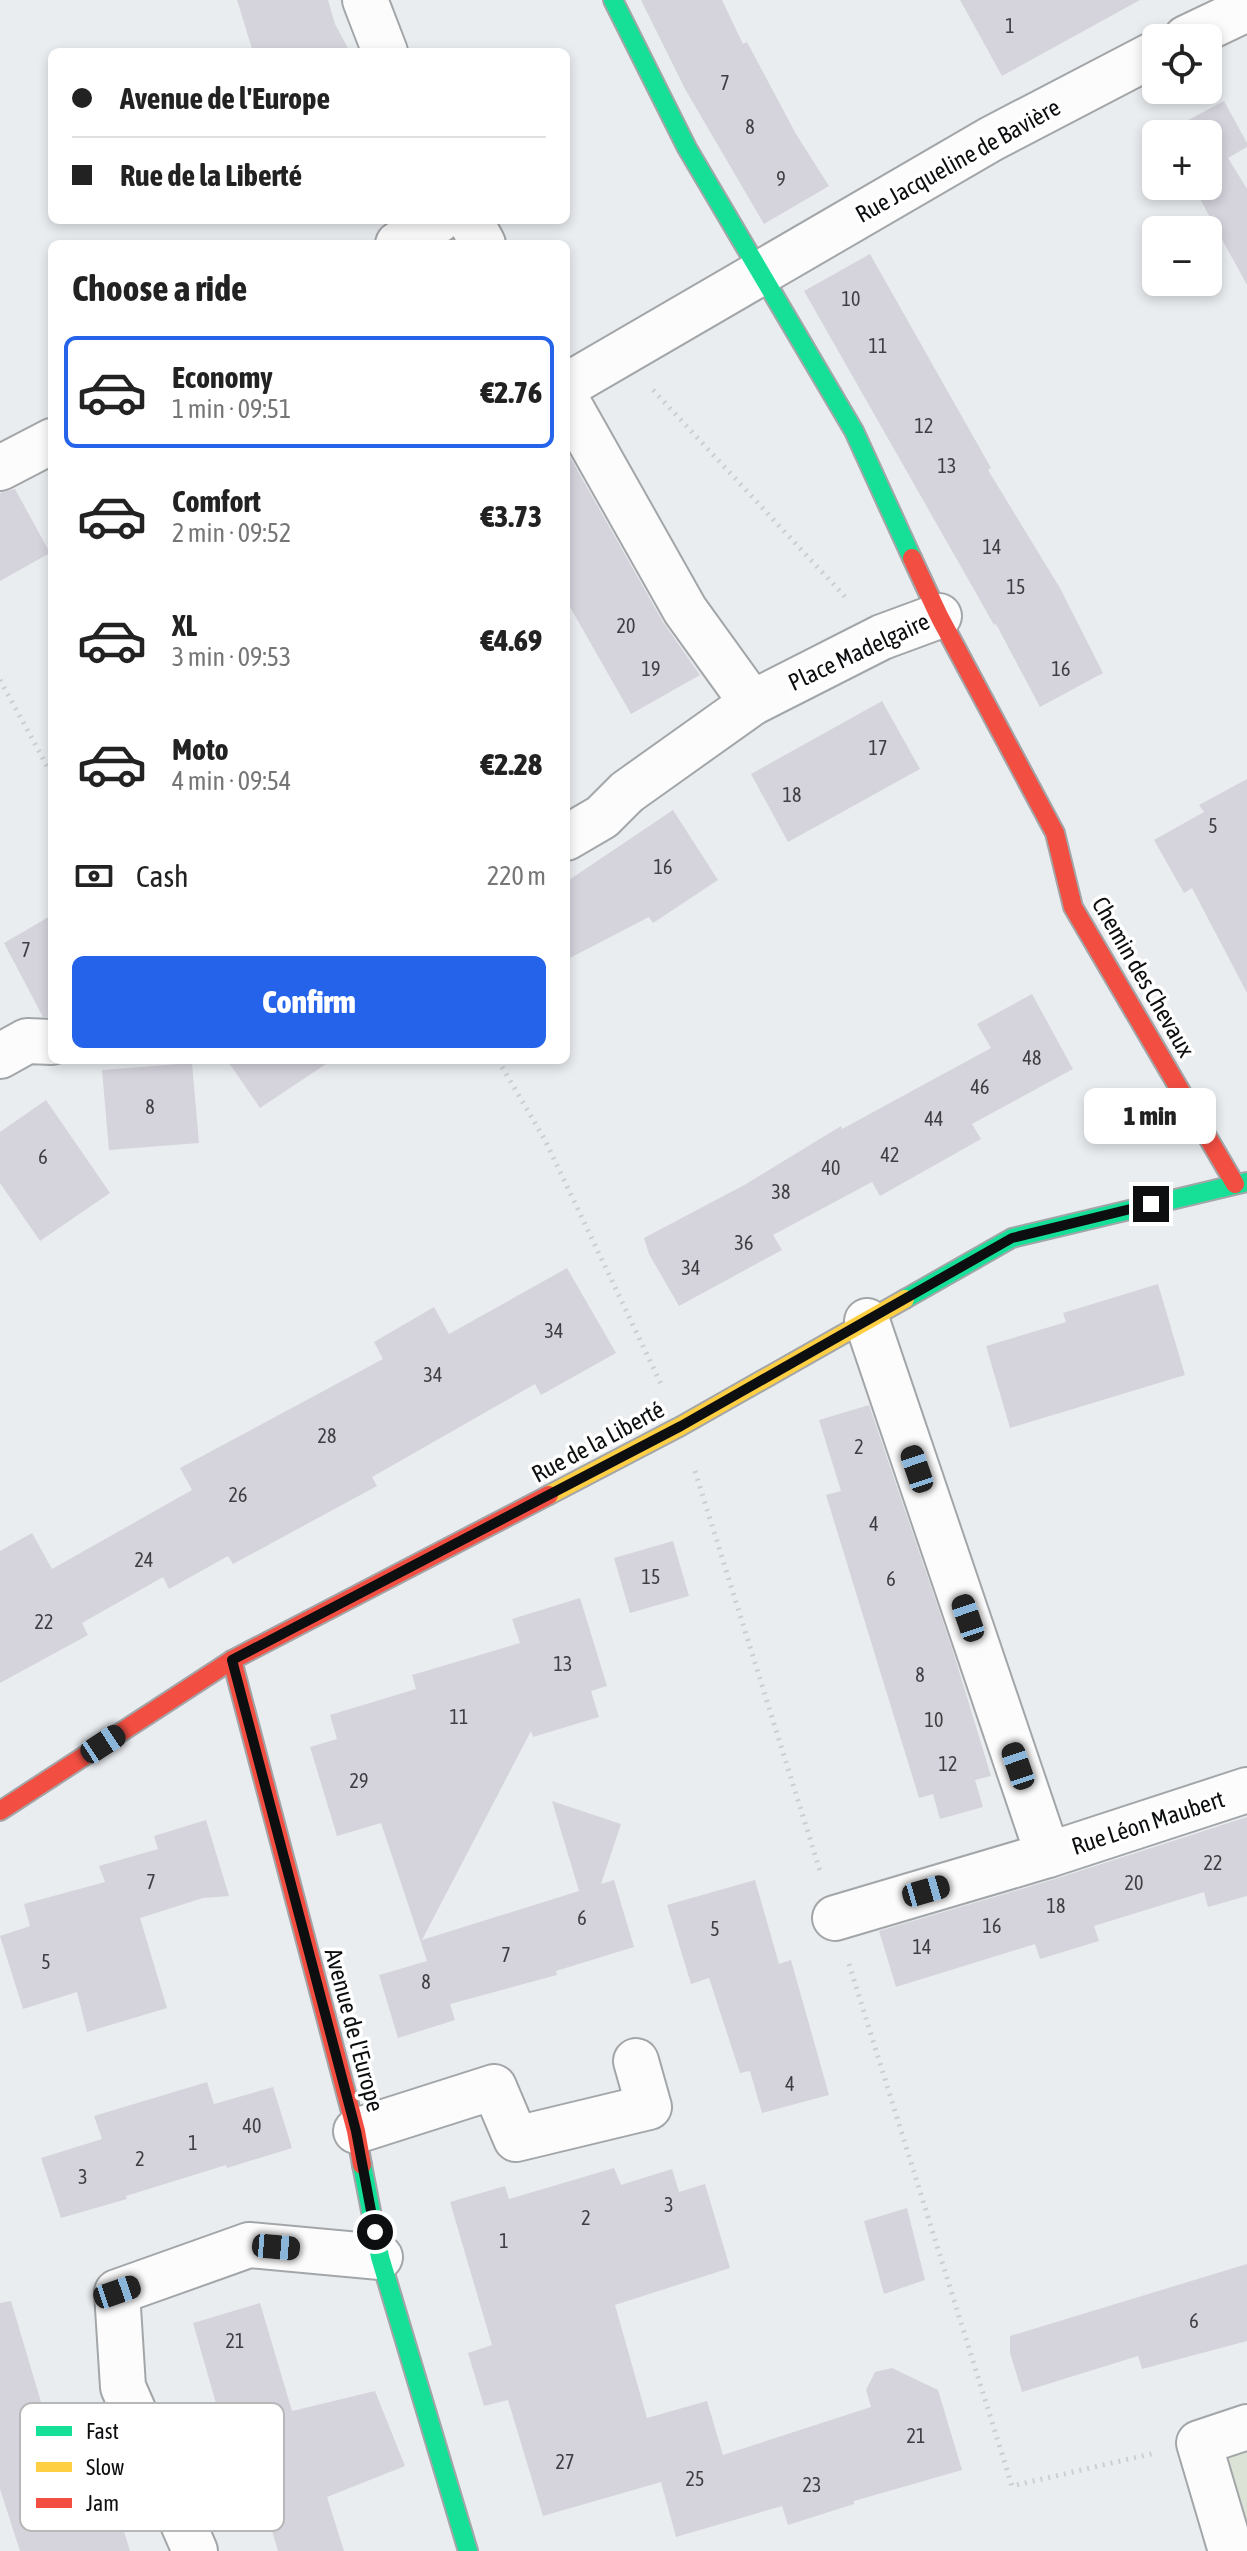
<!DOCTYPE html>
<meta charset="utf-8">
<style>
:root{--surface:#fff;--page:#f2f2f2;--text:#222;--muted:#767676;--line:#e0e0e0;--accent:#2563eb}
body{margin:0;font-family:"Asap Condensed",sans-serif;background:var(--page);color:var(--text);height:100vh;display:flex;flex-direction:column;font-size:30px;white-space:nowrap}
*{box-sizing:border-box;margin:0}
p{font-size:26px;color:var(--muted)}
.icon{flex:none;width:44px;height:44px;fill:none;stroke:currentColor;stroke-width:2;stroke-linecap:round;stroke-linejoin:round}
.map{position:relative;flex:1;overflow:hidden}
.panel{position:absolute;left:48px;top:240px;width:522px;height:824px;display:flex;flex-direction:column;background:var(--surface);border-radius:12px;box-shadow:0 4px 12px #0003}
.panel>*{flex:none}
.guide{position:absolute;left:48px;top:48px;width:522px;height:176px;border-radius:12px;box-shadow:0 4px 12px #0003;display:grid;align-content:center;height:176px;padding:0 24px;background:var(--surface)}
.controls{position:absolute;left:1142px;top:24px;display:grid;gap:16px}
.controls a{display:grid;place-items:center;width:80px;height:80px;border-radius:12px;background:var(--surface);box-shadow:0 4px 12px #0003;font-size:40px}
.end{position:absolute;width:36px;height:36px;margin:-18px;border:10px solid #0c0e10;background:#fff;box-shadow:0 0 0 4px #fff}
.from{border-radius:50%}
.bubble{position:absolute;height:56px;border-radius:12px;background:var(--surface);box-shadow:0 4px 12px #0003;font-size:26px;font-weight:800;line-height:56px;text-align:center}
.car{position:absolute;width:24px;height:48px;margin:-24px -12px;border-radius:10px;box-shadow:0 0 6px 2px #0007;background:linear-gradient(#222 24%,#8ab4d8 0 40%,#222 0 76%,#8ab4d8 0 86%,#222 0)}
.guide b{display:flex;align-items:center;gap:28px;height:76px;font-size:30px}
.guide b+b{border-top:2px solid var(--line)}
.guide i{width:20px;height:20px;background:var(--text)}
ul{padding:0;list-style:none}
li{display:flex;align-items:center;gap:24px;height:112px;margin:0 16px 12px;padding:0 8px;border:4px solid transparent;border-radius:12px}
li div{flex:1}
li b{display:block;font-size:30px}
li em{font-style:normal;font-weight:800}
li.selected{border-color:var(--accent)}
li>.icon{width:72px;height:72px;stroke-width:1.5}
h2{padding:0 24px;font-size:36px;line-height:96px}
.pay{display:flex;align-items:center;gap:20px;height:88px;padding:0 24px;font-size:30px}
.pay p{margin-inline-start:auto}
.primary-button{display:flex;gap:16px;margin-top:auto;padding:16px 24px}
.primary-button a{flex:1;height:92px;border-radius:12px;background:var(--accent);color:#fff;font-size:32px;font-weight:800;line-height:92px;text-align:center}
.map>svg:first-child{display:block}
.green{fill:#dbe3d6}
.building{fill:#d5d3dc}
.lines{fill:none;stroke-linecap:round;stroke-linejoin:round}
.street-casing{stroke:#a3a6a8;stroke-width:48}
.fast-casing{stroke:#a3a6a8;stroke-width:22}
.slow-casing{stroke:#a3a6a8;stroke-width:22}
.jam-casing{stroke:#a3a6a8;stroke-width:22}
.path{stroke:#cdcecf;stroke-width:5;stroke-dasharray:2 6;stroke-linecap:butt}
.street{stroke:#fcfcfd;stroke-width:44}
.fast{stroke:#16e098;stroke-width:18}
.slow{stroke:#ffcf43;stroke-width:18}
.jam{stroke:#f24e42;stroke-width:18}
.route{stroke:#0c0e10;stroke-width:10}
.labels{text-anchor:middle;stroke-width:7;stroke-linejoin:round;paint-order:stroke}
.number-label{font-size:20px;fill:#3e3f43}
.street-label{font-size:24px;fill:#0c0e10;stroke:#fff}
.key{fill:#fff;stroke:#b6b7b7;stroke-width:2}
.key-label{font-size:22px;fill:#0c0e10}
</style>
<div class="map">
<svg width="1247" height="2551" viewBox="0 0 1247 2551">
<rect width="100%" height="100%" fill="#eaedf0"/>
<path class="green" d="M1247 2443V2528L1223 2450Z"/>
<g class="building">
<path d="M237 0H328L335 24 350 52H253Z"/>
<path d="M641 0H722L743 44 747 42 796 134 829 186 764 224 685 89Z"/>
<path d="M960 0H1140L1002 76Z"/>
<path d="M1224 101 1247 143V147L1228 158 1247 189V285L1193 186H1208V134L1164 133Z"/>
<path d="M870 254 991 468 988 470 1060 588 1103 673 1040 707 996 624 994 625 972 586 804 291Z"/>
<path d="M566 450 663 622 700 675 631 714 566 600Z"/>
<path d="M15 489 50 553 0 581V493Z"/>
<path d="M882 701 920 769 788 842 751 774Z"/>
<path d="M1247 779V993L1192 888 1184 893 1154 840 1204 812 1199 805Z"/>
<path d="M673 810 718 880 653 923 649 917 566 960V882Z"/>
<path d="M52 915V1017H43L4 943Z"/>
<path d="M1032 994 1073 1069 972 1124 981 1139 880 1196 872 1182 773 1235 782 1250 679 1306 649 1254 644 1238 746 1184 841 1126 842 1129 991 1048 977 1024Z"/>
<path d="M227 1060H332L260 1108Z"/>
<path d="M192 1063 199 1143 109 1150 102 1070Z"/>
<path d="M46 1100 110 1193 40 1241 0 1183V1132Z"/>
<path d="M567 1268 616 1353 541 1395 535 1384 372 1477 377 1486 233 1564 228 1556 169 1589 163 1577 82 1623 88 1635 0 1683V1551L32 1533 52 1569 192 1490 180 1468 383 1359 374 1342 434 1307 449 1334Z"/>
<path d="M1158 1284 1185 1375 1010 1428 986 1346 1066 1322 1063 1313Z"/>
<path d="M869 1405 952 1648 991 1776 975 1780 983 1807 940 1819 933 1794 919 1798 826 1495 841 1491 819 1420Z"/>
<path d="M673 1541 689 1596 630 1613 614 1558Z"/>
<path d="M580 1598 607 1686 591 1691 599 1717 533 1737 531 1731 422 1940 579 1891 552 1801 621 1824 601 1884 614 1880 634 1947 556 1971 557 1975 450 2004 455 2020 398 2038 379 1975 427 1961 381 1823 337 1836 310 1747 337 1739 330 1715 416 1689 412 1675 520 1643 512 1619Z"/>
<path d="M1247 1817V1896L1208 1907 1204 1892 1094 1926 1099 1941 1040 1959 1035 1944 896 1987 879 1931 1055 1879Z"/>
<path d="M206 1820 229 1896 203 1898 140 1918 167 2008 87 2032 77 1992 23 2009 0 1936 30 1926 24 1904 105 1882 99 1866 158 1849 154 1836Z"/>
<path d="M755 1880 779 1964 791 1960 829 2095 762 2113 750 2071 740 2073 709 1978 691 1984 667 1905Z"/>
<path d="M207 2082 214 2104 273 2087 292 2148 227 2168 226 2165 126 2196 127 2199 61 2218 41 2158 102 2139 94 2116Z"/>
<path d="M614 2168 621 2185 672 2169 679 2192 705 2184 730 2268 615 2305 647 2418 707 2401 723 2455 871 2407 866 2390 875 2372 892 2368 938 2390 962 2470 854 2501V2504L788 2525 782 2506 676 2537 661 2482 543 2516 508 2400 484 2406 468 2353 492 2345 450 2202 505 2186 509 2199Z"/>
<path d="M907 2208 925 2280 884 2294 864 2221Z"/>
<path d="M1247 2264V2341L1142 2369 1138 2356 1022 2392 1010 2353V2336Z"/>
<path d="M11 2301 63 2476 104 2465 130 2551H20L0 2489V2303Z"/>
<path d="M260 2303 292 2411 375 2391 405 2466 327 2497 344 2551H278L242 2430 225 2435 193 2323Z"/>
</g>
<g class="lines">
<g class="street-casing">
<g id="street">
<path d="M365 0 385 52"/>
<path d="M1186 38 1247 9"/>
<path d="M470 220 483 244"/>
<path d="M398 244 439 220"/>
<path d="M566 386 991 139 1156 53"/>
<path d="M566 399 685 610 752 703"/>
<path d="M0 468 52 441"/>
<path d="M566 838 602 817 627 792 752 703 882 637 939 616"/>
<path d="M0 1056 27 1041 52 1042"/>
<path d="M867 1321 1048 1855 1247 1790"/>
<path d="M835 1918 1048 1855"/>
<path d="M356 2131 494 2087 516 2139 649 2107 636 2061"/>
<path d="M195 2551 123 2387 117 2292 249 2245 380 2257"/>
<path d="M1231 2551 1199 2443 1247 2427"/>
</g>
</g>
<g class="fast-casing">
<g id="fast">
<path d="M613 0 687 148 854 431 912 558"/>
<path d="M905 1299 1012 1238 1247 1182"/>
<path d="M362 2165 380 2257 468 2551"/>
</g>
</g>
<g class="slow-casing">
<path id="slow" d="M549 1495 681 1426 905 1299"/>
</g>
<g class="jam-casing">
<g id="jam">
<path d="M912 558 939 616 1055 833 1073 907 1235 1184"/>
<path d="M232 1660 356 2131 362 2165"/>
<path d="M0 1811 232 1660 549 1495"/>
</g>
</g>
<g class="path">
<path d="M653 390 848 600"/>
<path d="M0 680 52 775"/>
<path d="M498 1060 545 1140 661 1384"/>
<path d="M695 1471 821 1874"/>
<path d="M849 1964 1012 2486 1155 2453"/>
</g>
<use href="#street" class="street"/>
<use href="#fast" class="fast"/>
<use href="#slow" class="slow"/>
<use href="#jam" class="jam"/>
</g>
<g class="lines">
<path class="route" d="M375 2232 356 2131 232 1660 681 1426 1012 1238 1151 1204"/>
</g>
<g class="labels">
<g class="number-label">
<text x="1010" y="33">1</text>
<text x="725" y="90">7</text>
<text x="750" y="134">8</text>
<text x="781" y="186">9</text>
<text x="851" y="306">10</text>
<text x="878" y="353">11</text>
<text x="924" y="433">12</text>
<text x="947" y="473">13</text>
<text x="992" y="554">14</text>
<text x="1016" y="594">15</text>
<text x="626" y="633">20</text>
<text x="651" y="676">19</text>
<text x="1061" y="676">16</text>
<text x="878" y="755">17</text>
<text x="792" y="802">18</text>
<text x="1213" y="833">5</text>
<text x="663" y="874">16</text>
<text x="26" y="957">7</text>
<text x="1032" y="1065">48</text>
<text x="980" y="1094">46</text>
<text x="150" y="1114">8</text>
<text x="934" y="1126">44</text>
<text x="890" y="1162">42</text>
<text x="43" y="1164">6</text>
<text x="831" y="1175">40</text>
<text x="781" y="1199">38</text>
<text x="744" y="1250">36</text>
<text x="691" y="1275">34</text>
<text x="554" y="1338">34</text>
<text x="433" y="1382">34</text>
<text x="327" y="1443">28</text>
<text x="859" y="1454">2</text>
<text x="238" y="1502">26</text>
<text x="874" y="1531">4</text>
<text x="144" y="1567">24</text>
<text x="651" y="1584">15</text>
<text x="891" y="1586">6</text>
<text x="44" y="1629">22</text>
<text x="563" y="1671">13</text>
<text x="920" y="1682">8</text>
<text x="459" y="1724">11</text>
<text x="934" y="1727">10</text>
<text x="948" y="1771">12</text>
<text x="359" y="1788">29</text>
<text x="1213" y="1870">22</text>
<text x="151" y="1889">7</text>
<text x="1134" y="1890">20</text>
<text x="1056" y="1913">18</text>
<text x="582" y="1925">6</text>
<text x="992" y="1933">16</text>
<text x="715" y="1936">5</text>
<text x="922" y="1954">14</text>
<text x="506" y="1962">7</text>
<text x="46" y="1969">5</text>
<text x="426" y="1989">8</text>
<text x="790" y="2091">4</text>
<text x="252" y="2133">40</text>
<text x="193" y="2150">1</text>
<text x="140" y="2166">2</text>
<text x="83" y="2184">3</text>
<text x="669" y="2212">3</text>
<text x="586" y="2225">2</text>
<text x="504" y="2248">1</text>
<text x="1194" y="2328">6</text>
<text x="235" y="2348">21</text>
<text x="916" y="2443">21</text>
<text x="565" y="2469">27</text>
<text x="695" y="2486">25</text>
<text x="812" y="2492">23</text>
</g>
<g class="street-label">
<text transform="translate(958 161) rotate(-29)" y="8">Rue Jacqueline de Bavière</text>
<text transform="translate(859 652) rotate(-25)" y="8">Place Madelgaire</text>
<text transform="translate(1143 977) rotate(60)" y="8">Chemin des Chevaux</text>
<text transform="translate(598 1442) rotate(-28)" y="8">Rue de la Liberté</text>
<text transform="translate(1148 1823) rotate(-18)" y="8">Rue Léon Maubert</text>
<text transform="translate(354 2030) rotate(75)" y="8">Avenue de l'Europe</text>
</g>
</g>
<rect x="20" y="2403" width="264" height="128" rx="12" class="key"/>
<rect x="36" y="2426" width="36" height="10" fill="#16e098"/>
<rect x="36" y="2462" width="36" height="10" fill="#ffcf43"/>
<rect x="36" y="2498" width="36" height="10" fill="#f24e42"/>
<g class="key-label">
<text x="86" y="2439">Fast</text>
<text x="86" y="2475">Slow</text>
<text x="86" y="2511">Jam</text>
</g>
</svg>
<div class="controls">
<a><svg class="icon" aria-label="locate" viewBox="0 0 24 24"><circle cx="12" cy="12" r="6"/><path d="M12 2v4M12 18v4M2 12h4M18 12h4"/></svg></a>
<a>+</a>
<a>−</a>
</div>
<i class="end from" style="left:375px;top:2232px"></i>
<i class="end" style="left:1151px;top:1204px"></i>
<div class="bubble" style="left:1084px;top:1088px;width:132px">1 min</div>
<i class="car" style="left:917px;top:1469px;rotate:341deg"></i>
<i class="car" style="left:968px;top:1618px;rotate:341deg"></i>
<i class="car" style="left:103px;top:1744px;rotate:57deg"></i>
<i class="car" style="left:1018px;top:1766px;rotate:341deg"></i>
<i class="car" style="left:926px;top:1891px;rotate:74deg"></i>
<i class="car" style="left:276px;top:2247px;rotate:95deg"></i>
<i class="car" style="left:117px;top:2292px;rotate:71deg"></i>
<div class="guide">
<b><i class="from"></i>Avenue de l'Europe</b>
<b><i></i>Rue de la Liberté</b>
</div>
<section class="panel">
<h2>Choose a ride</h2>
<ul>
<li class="selected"><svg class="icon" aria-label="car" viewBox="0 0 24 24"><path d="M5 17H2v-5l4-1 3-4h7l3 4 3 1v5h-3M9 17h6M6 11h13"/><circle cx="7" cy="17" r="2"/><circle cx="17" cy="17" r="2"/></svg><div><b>Economy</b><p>1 min · 09:51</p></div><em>€2.76</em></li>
<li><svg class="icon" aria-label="car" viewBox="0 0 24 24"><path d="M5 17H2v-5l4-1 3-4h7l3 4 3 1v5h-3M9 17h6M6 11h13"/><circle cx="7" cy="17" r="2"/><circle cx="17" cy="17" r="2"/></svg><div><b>Comfort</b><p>2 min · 09:52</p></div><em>€3.73</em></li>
<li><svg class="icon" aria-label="car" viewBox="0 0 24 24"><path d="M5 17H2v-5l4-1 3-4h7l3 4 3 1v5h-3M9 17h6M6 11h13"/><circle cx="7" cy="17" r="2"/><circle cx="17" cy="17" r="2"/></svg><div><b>XL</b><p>3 min · 09:53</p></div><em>€4.69</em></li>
<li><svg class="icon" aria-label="car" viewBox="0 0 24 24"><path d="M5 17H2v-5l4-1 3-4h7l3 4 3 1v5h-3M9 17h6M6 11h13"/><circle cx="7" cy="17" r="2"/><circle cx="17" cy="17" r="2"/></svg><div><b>Moto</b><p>4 min · 09:54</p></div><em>€2.28</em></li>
</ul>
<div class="pay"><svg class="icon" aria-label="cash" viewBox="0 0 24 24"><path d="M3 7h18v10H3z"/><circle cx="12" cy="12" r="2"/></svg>Cash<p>220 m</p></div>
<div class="primary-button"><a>Confirm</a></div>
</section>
</div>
